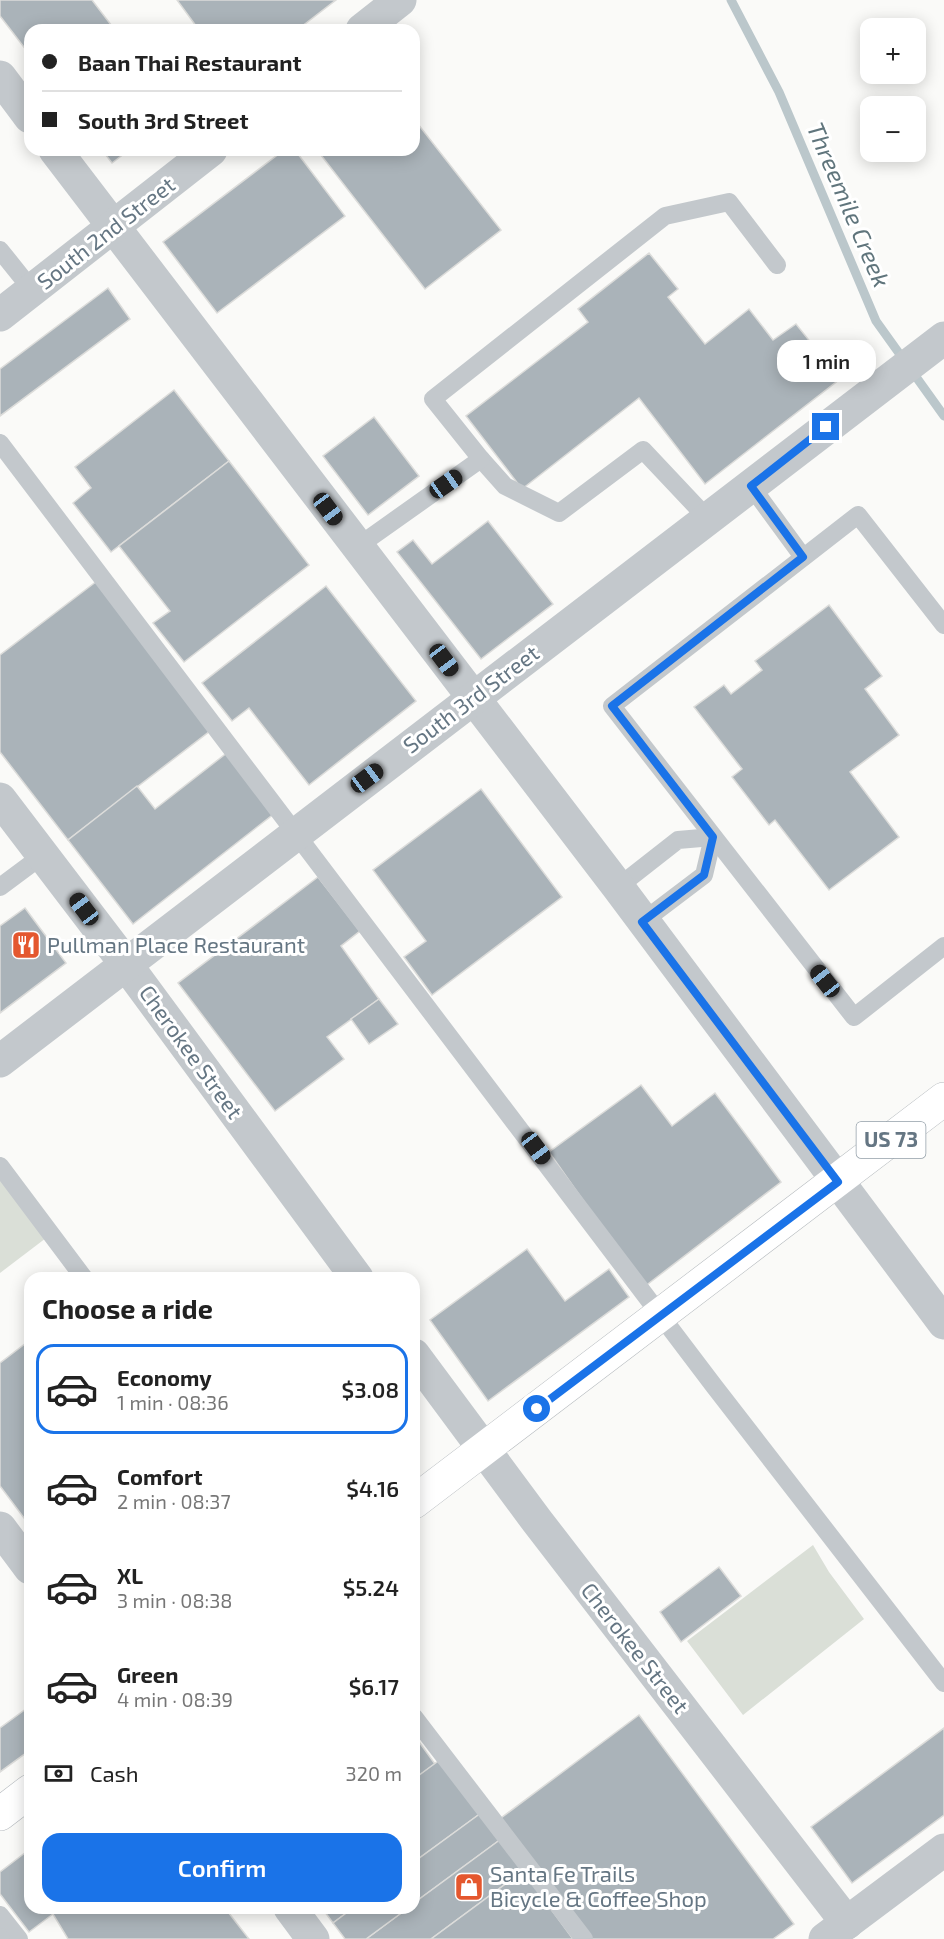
<!DOCTYPE html>
<meta charset="utf-8">
<style>
:root{--surface:#fff;--page:#f6f6f6;--text:#222;--muted:#767676;--line:#e0e0e0;--accent:#1a73e8}
body{margin:0;font-family:"Exo 2",sans-serif;background:var(--page);color:var(--text);height:100vh;display:flex;flex-direction:column;font-size:22px;white-space:nowrap}
*{box-sizing:border-box;margin:0}
p{font-size:20px;color:var(--muted)}
.icon{flex:none;width:33px;height:33px;fill:none;stroke:currentColor;stroke-width:2;stroke-linecap:round;stroke-linejoin:round}
.map{position:relative;flex:1;overflow:hidden}
.panel{position:absolute;left:24px;top:1272px;width:396px;height:642px;display:flex;flex-direction:column;background:var(--surface);border-radius:18px;box-shadow:0 3px 15px #0003}
.panel>*{flex:none}
.banner{position:absolute;left:24px;top:24px;width:396px;height:132px;border-radius:18px;box-shadow:0 3px 15px #0003;display:grid;align-content:center;height:132px;padding:0 18px;background:var(--surface)}
.controls{position:absolute;left:860px;top:18px;display:grid;gap:12px}
.controls a{display:grid;place-items:center;width:66px;height:66px;border-radius:12px;background:var(--surface);box-shadow:0 3px 15px #0003;font-size:30px}
.end{position:absolute;width:27px;height:27px;margin:-14px;border:8px solid #1a73e8;background:#fff;box-shadow:0 0 0 3px #fff}
.from{border-radius:50%}
.bubble{position:absolute;height:42px;border-radius:18px;background:var(--surface);box-shadow:0 3px 15px #0003;font-size:20px;font-weight:600;line-height:42px;text-align:center}
.car{position:absolute;width:18px;height:36px;margin:-18px -9px;border-radius:8px;box-shadow:0 0 4px 2px #0007;background:linear-gradient(#222 24%,#8ab4d8 0 40%,#222 0 76%,#8ab4d8 0 86%,#222 0)}
.banner b{display:flex;align-items:center;gap:21px;height:57px;font-size:22px}
.banner b+b{border-top:2px solid var(--line)}
.banner i{width:15px;height:15px;background:var(--text)}
ul{padding:0;list-style:none}
li{display:flex;align-items:center;gap:18px;height:90px;margin:0 12px 9px;padding:0 6px;border:3px solid transparent;border-radius:18px}
li div{flex:1}
li b{display:block;font-size:22px}
li em{font-style:normal;font-weight:600}
li.on{border-color:var(--accent)}
li>.icon{width:54px;height:54px;stroke-width:1.5}
h2{padding:0 18px;font-size:27px;line-height:72px}
.pay{display:flex;align-items:center;gap:15px;height:66px;padding:0 18px;font-size:22px}
.pay p{margin-inline-start:auto}
.cta{display:flex;gap:12px;margin-top:auto;padding:12px 18px}
.cta a{flex:1;height:69px;border-radius:18px;background:var(--accent);color:#fff;font-size:24px;font-weight:600;line-height:69px;text-align:center}
.map>svg:first-child{display:block}
.green{fill:#dadfd7}
.lines{fill:none;stroke-linecap:round;stroke-linejoin:round}
.stream{stroke:#bbc7cb;stroke-width:9}
.building{fill:#aab3b9;stroke:#dcdcda;stroke-width:1.5}
.trunk-casing{stroke:#b4b9bd;stroke-width:34}
.service{stroke:#c3c8cc;stroke-width:18}
.minor{stroke:#c3c8cc;stroke-width:33}
.tertiary{stroke:#c3c8cc;stroke-width:33}
.trunk{stroke:#fff;stroke-width:33}
.route{stroke:#1a73e8;stroke-width:8}
.labels{text-anchor:middle;stroke-width:6;stroke-linejoin:round;paint-order:stroke}
.shield{fill:#fff;stroke:#939fa8;stroke-width:1.5}
.shield-label{font-size:21px;font-weight:bold;fill:#657683}
.street-label{font-size:22px;fill:#657683;stroke:#fff}
.poi-label{font-size:22px;fill:#657683;stroke:#fff;text-anchor:start}
.water-label{font-size:24px;font-style:italic;fill:#60757c;stroke:#fff}
</style>
<div class="map">
<svg width="944" height="1939" viewBox="0 0 944 1939">
<rect width="100%" height="100%" fill="#fafaf8"/>
<g class="green">
<path d="M0 1180 46 1238 0 1273Z"/>
<path d="M813 1545 829 1572 864 1619 743 1715 687 1641Z"/>
</g>
<g class="lines">
<path class="stream" d="M731 0 779 92 876 321 944 416"/>
</g>
<g class="building">
<path d="M0 0H92L115 30H30V55L0 16Z"/>
<path d="M177 0H336L297 30H199Z"/>
<path d="M414 119 501 230 425 289 317 150H414Z"/>
<path d="M102 150H129L112 163Z"/>
<path d="M284 150H295L345 216 217 313 163 242Z"/>
<path d="M649 253 678 289 668 297 705 344 749 309 773 340 796 324 840 379 705 484 639 398 522 489 466 416 588 322 578 309Z"/>
<path d="M108 288 130 319 0 416V369Z"/>
<path d="M174 390 229 461 111 552 73 503 91 488 75 467Z"/>
<path d="M374 417 419 476 368 515 323 456Z"/>
<path d="M229 461 309 565 184 662 153 623 170 611 119 546Z"/>
<path d="M488 521 553 604 481 659 397 552 413 540 432 564Z"/>
<path d="M97 581 210 731 68 840 0 752V655Z"/>
<path d="M326 586 416 701 309 785 249 708 232 721 202 683Z"/>
<path d="M829 605 882 676 865 689 899 735 850 772 899 837 829 890 775 820 769 825 732 777 742 769 694 707 724 685 731 694 762 670 755 661Z"/>
<path d="M228 752 275 813 133 924 68 840 137 786 155 809Z"/>
<path d="M481 789 562 897 432 995 404 957 426 941 373 870Z"/>
<path d="M318 877 360 931 341 946 379 999 327 1037 344 1059 275 1111 178 983Z"/>
<path d="M25 908 66 963 0 1013V926Z"/>
<path d="M379 999 398 1024 369 1044 351 1019Z"/>
<path d="M641 1085 672 1126 715 1093 781 1182 644 1287 549 1152Z"/>
<path d="M527 1249 565 1301 609 1269 629 1297 488 1401 430 1320Z"/>
<path d="M30 1340V1526L0 1486V1363Z"/>
<path d="M719 1567 741 1596 681 1642 660 1612Z"/>
<path d="M30 1706V1750L0 1772V1728Z"/>
<path d="M639 1715 794 1924 773 1939H592L501 1818Z"/>
<path d="M944 1728V1815L852 1883 811 1827Z"/>
<path d="M414 1735 435 1764 414 1779Z"/>
<path d="M441 1759 481 1813 414 1862V1779Z"/>
<path d="M481 1813 501 1839 414 1903V1862Z"/>
<path d="M501 1839 523 1871 431 1939H366L408 1908H414V1903Z"/>
<path d="M30 1849V1908H225L249 1939H68L53 1914 29 1932 0 1894V1872Z"/>
<path d="M523 1871 573 1939H431Z"/>
<path d="M322 1908H353L333 1923Z"/>
<path d="M353 1908H408L366 1939H345L333 1923Z"/>
</g>
<g class="lines">
<g class="trunk-casing">
<g id="trunk">
<path d="M414 1502 944 1099"/>
<path d="M0 1814 30 1791"/>
</g>
</g>
<g class="service">
<path d="M0 250 32 290"/>
<path d="M0 443 714 1386 944 1683"/>
<path d="M481 459 505 486 559 513 643 450 708 519"/>
<path d="M751 486 803 557"/>
<path d="M357 547 481 459 433 399 665 216 729 202 777 265"/>
<path d="M944 625 858 515 612 706 854 1017 944 946"/>
<path d="M0 887 43 855"/>
<path d="M618 887 678 840 713 837"/>
<path d="M642 922 704 875 713 837"/>
<path d="M0 1166 84 1278"/>
<path d="M414 1717 584 1939"/>
<path d="M0 1915 19 1939"/>
<path d="M0 1937 1 1939"/>
</g>
<g class="minor">
<path d="M0 77 30 117"/>
<path d="M55 150 618 887 944 1323"/>
<path d="M0 799 125 963 357 1278"/>
<path d="M414 1355 537 1521 847 1923"/>
<path d="M0 1528 30 1568"/>
<path d="M290 1908 313 1939"/>
</g>
<g class="tertiary">
<path d="M362 30 400 0"/>
<path d="M0 315 211 150"/>
<path d="M0 1061 944 338"/>
<path d="M825 1939 944 1850"/>
</g>
<use href="#trunk" class="trunk"/>
</g>
<g class="lines">
<path class="route" d="M537 1409 838 1182 642 922 704 875 713 837 612 706 803 557 751 486 826 427"/>
</g>
<defs>
<g id="restaurant-square" transform="scale(1.5)"><rect x="-9" y="-9" width="18" height="18" rx="4" fill="#e4572e" stroke="#fff"/><path d="M-5-6h1v4h1v-4h1v4h1v-4h1v5L-1.5 .5V6h-2V.5L-5-1ZM5-6V6H3V1.5H1.5Q1.5-4 5-6Z" fill="#fff"/></g>
<g id="shop-square" transform="scale(1.5)"><rect x="-9" y="-9" width="18" height="18" rx="4" fill="#e4572e" stroke="#fff"/><path d="M-5-2.5h2.3a2.7 3.5 0 0 1 5.4 0H5L5.5 6h-11ZM-1.5-2.5h3a1.5 2.3 0 0 0-3 0Z" fill="#fff"/></g>
</defs>
<g fill-rule="evenodd">
<use href="#restaurant-square" x="26" y="945"/>
<use href="#shop-square" x="469" y="1887"/>
</g>
<g class="labels">
<rect class="shield" x="856.5" y="1122" width="69" height="36" rx="4.5"/>
<g class="shield-label">
<text x="891" y="1147">US 73</text>
</g>
<g class="street-label">
<text transform="translate(106 233) rotate(-38)" y="8">South 2nd Street</text>
<text transform="translate(471 699) rotate(-37)" y="8">South 3rd Street</text>
<text transform="translate(191 1052) rotate(54)" y="8">Cherokee Street</text>
<text transform="translate(635 1648) rotate(52)" y="8">Cherokee Street</text>
</g>
<g class="poi-label">
<text x="47" y="953">Pullman Place Restaurant</text>
<text x="490" y="1882">Santa Fe Trails<tspan x="490" dy="25">Bicycle &amp; Coffee Shop</tspan></text>
</g>
<g class="water-label">
<text transform="translate(848 205) rotate(67)" y="8">Threemile Creek</text>
</g>
</g>
</svg>
<div class="controls">
<a>+</a>
<a>−</a>
</div>
<i class="end from" style="left:537px;top:1409px"></i>
<i class="end" style="left:826px;top:427px"></i>
<div class="bubble" style="left:777px;top:340px;width:99px">1 min</div>
<i class="car" style="left:446px;top:484px;rotate:55deg"></i>
<i class="car" style="left:328px;top:509px;rotate:143deg"></i>
<i class="car" style="left:444px;top:660px;rotate:143deg"></i>
<i class="car" style="left:367px;top:778px;rotate:53deg"></i>
<i class="car" style="left:84px;top:909px;rotate:323deg"></i>
<i class="car" style="left:825px;top:981px;rotate:322deg"></i>
<i class="car" style="left:536px;top:1148px;rotate:143deg"></i>
<div class="banner">
<b><i class="from"></i>Baan Thai Restaurant</b>
<b><i></i>South 3rd Street</b>
</div>
<section class="panel">
<h2>Choose a ride</h2>
<ul>
<li class="on"><svg class="icon" aria-label="car" viewBox="0 0 24 24"><path d="M5 17H2v-5l4-1 3-4h7l3 4 3 1v5h-3M9 17h6M6 11h13"/><circle cx="7" cy="17" r="2"/><circle cx="17" cy="17" r="2"/></svg><div><b>Economy</b><p>1 min · 08:36</p></div><em>$3.08</em></li>
<li><svg class="icon" aria-label="car" viewBox="0 0 24 24"><path d="M5 17H2v-5l4-1 3-4h7l3 4 3 1v5h-3M9 17h6M6 11h13"/><circle cx="7" cy="17" r="2"/><circle cx="17" cy="17" r="2"/></svg><div><b>Comfort</b><p>2 min · 08:37</p></div><em>$4.16</em></li>
<li><svg class="icon" aria-label="car" viewBox="0 0 24 24"><path d="M5 17H2v-5l4-1 3-4h7l3 4 3 1v5h-3M9 17h6M6 11h13"/><circle cx="7" cy="17" r="2"/><circle cx="17" cy="17" r="2"/></svg><div><b>XL</b><p>3 min · 08:38</p></div><em>$5.24</em></li>
<li><svg class="icon" aria-label="car" viewBox="0 0 24 24"><path d="M5 17H2v-5l4-1 3-4h7l3 4 3 1v5h-3M9 17h6M6 11h13"/><circle cx="7" cy="17" r="2"/><circle cx="17" cy="17" r="2"/></svg><div><b>Green</b><p>4 min · 08:39</p></div><em>$6.17</em></li>
</ul>
<div class="pay"><svg class="icon" aria-label="cash" viewBox="0 0 24 24"><path d="M3 7h18v10H3z"/><circle cx="12" cy="12" r="2"/></svg>Cash<p>320 m</p></div>
<div class="cta"><a>Confirm</a></div>
</section>
</div>
